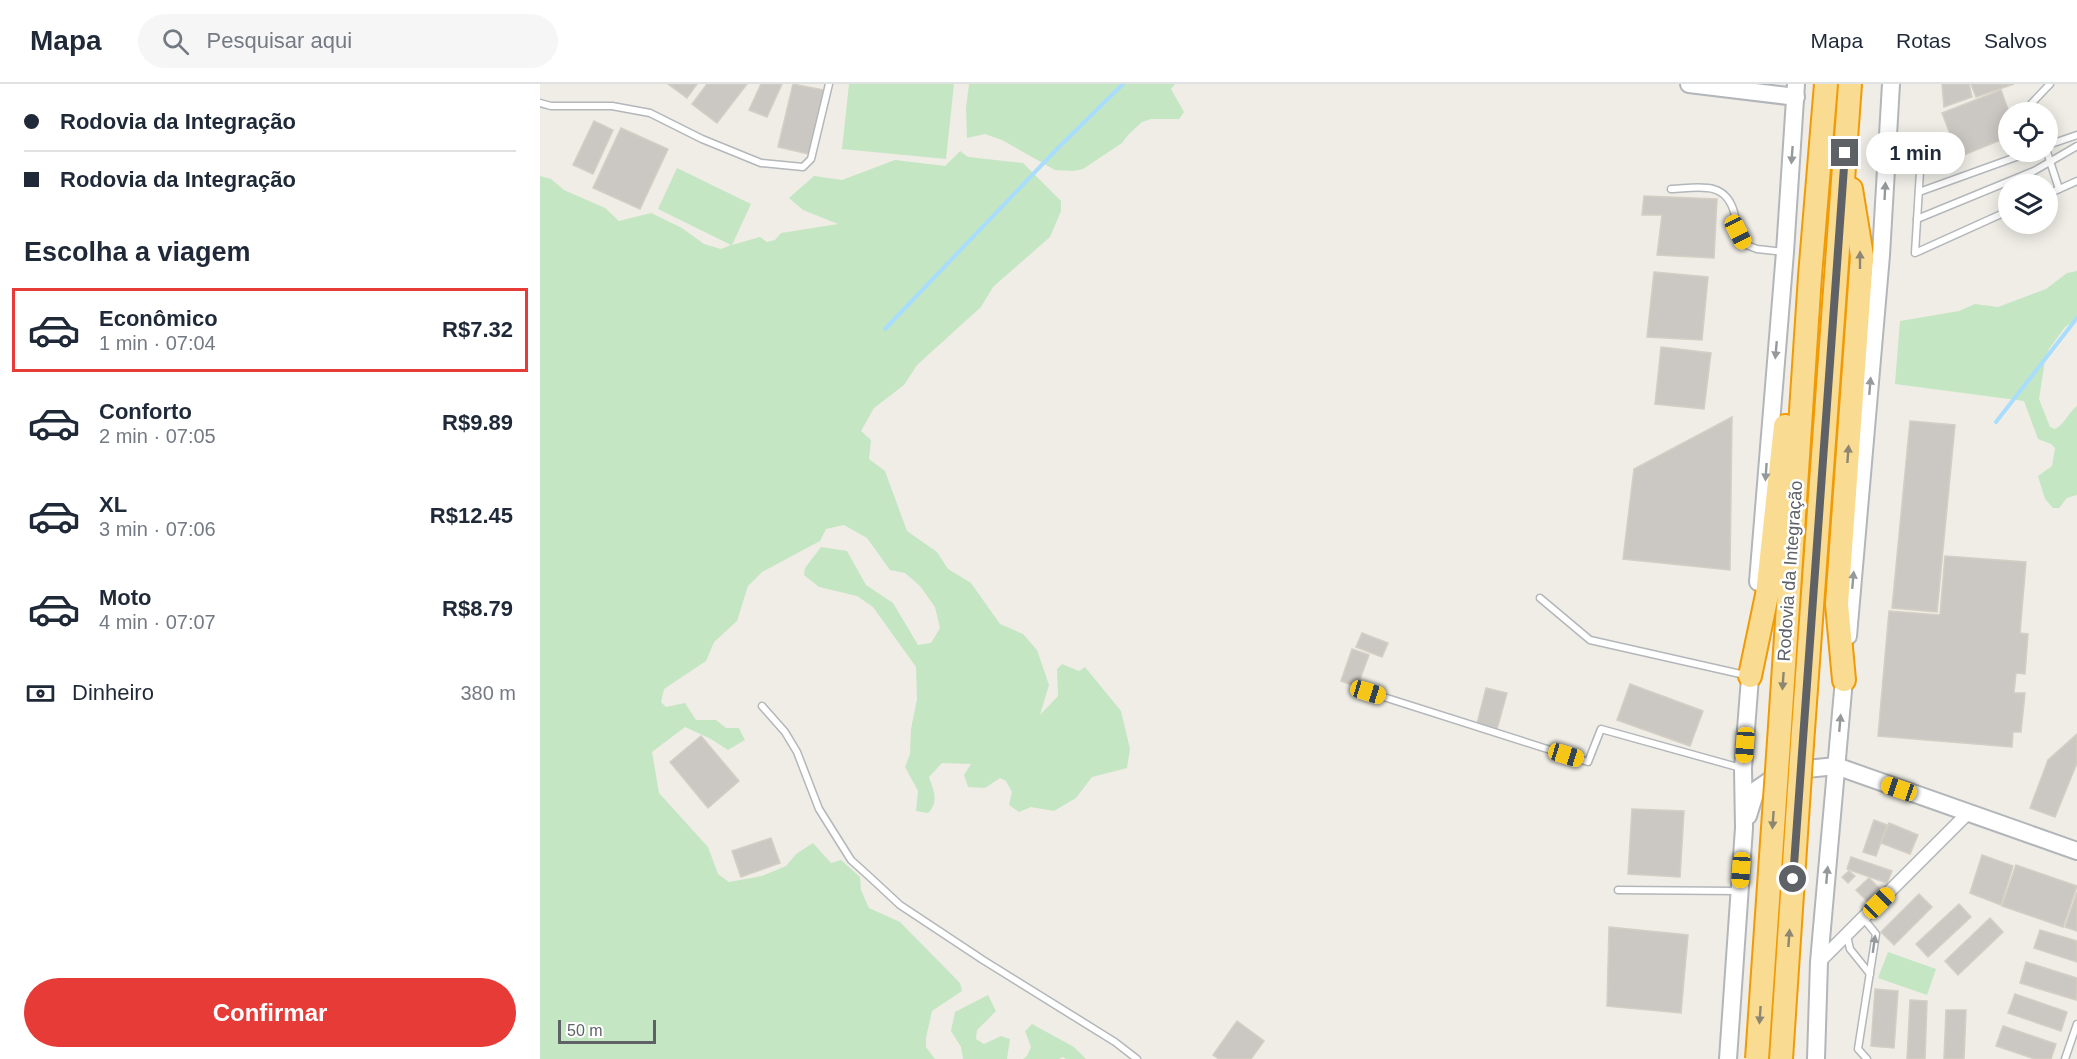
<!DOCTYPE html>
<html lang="pt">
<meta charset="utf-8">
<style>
:root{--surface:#fff;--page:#f6f6f7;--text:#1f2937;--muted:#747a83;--line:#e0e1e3;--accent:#e63b36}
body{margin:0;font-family:Helvetica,sans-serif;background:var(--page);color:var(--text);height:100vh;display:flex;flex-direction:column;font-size:22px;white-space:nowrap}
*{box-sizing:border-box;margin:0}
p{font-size:20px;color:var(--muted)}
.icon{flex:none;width:33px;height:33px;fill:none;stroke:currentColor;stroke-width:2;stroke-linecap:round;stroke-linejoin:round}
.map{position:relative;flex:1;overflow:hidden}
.drawer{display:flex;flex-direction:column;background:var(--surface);width:540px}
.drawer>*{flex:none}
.banner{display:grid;align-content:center;height:132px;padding:0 24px;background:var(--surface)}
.controls{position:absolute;left:1458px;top:18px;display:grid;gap:12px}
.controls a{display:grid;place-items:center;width:60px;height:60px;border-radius:50%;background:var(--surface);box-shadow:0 3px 15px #0003;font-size:30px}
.scale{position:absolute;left:18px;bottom:15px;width:98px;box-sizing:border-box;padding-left:6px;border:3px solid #5e6266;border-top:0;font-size:16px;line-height:21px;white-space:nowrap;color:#5e6266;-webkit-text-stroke:4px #fff;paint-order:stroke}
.end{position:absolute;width:27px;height:27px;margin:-14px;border:8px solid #5e6266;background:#fff;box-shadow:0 0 0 3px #fff}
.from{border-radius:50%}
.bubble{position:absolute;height:42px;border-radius:21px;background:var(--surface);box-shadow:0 3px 15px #0003;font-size:20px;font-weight:800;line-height:42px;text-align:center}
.car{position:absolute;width:18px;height:36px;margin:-18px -9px;border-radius:8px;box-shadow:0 0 4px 2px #0007;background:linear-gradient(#f5c518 24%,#345 0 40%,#f5c518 0 76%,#345 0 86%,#f5c518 0)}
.banner b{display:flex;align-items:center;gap:21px;height:57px;font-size:22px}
.banner b+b{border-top:2px solid var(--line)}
.banner i{width:15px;height:15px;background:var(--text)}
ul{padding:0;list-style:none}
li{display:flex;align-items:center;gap:18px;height:84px;margin:0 12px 9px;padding:0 12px;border:3px solid transparent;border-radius:0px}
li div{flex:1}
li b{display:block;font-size:22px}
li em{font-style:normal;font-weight:800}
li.on{border-color:var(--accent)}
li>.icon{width:54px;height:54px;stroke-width:1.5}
h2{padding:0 24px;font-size:27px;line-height:72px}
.pay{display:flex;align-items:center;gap:15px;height:66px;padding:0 24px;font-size:22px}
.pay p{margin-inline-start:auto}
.action{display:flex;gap:12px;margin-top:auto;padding:12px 24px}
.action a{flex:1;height:69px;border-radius:36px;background:var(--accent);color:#fff;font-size:24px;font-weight:800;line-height:69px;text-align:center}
header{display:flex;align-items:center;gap:36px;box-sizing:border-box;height:84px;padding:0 30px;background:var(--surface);border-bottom:2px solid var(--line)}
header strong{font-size:28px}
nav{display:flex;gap:33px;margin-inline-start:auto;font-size:21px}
.search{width:420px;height:54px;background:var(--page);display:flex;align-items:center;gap:15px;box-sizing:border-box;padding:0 21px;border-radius:33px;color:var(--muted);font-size:22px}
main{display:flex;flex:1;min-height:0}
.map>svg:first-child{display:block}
.green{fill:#c5e6c3}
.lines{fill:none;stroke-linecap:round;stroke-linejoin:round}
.stream{stroke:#a9ddfd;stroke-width:4}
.building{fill:#cbc8c3;stroke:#d4cec4;stroke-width:1.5}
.lane-casing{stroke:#b3b7ba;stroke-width:9}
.street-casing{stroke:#b3b7ba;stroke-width:15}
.secondary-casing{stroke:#b2b6ba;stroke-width:20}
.highway-casing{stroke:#f09b06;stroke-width:26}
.lane{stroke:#fff;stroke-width:6}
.street{stroke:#fff;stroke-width:12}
.secondary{stroke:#fff;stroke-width:16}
.highway{stroke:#fadb92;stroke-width:22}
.highway-bridge-casing{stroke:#f09b06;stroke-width:26;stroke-linecap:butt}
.highway-bridge{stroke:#fadb92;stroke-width:22}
.oneway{fill:#96999c}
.oneway2{fill:#8d8673}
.route{stroke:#5e6266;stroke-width:8}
.labels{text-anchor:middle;stroke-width:5;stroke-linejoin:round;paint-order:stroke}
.street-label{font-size:18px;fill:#5e6266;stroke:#fff}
</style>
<header>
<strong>Mapa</strong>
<div class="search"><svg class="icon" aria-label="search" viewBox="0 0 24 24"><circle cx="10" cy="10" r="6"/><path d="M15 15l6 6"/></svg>Pesquisar aqui</div>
<nav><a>Mapa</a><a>Rotas</a><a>Salvos</a></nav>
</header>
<main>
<section class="drawer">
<div class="banner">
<b><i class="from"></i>Rodovia da Integração</b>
<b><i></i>Rodovia da Integração</b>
</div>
<h2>Escolha a viagem</h2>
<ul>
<li class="on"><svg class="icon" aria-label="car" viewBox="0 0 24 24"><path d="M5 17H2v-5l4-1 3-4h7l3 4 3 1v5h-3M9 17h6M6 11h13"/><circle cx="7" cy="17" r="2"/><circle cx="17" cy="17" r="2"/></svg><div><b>Econômico</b><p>1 min · 07:04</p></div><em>R$7.32</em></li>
<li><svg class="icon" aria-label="car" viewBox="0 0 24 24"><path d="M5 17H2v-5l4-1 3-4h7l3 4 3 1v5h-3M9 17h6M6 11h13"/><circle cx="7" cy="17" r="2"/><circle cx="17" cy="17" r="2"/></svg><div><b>Conforto</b><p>2 min · 07:05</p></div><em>R$9.89</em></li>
<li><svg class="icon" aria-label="car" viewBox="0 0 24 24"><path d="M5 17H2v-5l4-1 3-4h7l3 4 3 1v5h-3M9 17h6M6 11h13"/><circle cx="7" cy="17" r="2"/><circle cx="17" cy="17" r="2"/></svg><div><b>XL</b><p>3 min · 07:06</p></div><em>R$12.45</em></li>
<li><svg class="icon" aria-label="car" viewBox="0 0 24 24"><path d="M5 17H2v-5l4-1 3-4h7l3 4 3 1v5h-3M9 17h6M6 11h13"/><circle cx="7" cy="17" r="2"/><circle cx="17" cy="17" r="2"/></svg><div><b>Moto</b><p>4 min · 07:07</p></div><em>R$8.79</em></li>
</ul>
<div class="pay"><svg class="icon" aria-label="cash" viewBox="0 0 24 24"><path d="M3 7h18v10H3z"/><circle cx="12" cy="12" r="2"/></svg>Dinheiro<p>380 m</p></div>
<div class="action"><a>Confirmar</a></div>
</section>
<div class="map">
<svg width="1537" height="975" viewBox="0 0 1537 975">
<rect width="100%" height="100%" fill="#efede6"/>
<g class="green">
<path d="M309 0H414L406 75 302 65Z"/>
<path d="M429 0H635L631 5 644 28 639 35H611L602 38 588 51 582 59 543 85 534 87 515 86 462 56 445 50 427 54 426 24Z"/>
<path d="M420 67 428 73 483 79 521 117V127L510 153 453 203 441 223 377 281 364 301 334 324 321 347 331 356 329 375 345 387 367 447 397 468 408 485 431 499 460 540 483 550 497 566 509 601 500 631 518 612 517 585 522 580 539 587 545 583 581 627 590 665 587 684 552 693 536 714 514 727 491 723 479 728 469 721 472 708 466 697 460 694 445 704 428 703 424 691 431 680 402 679 389 693C394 707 399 718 388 729L376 727 378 707 365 683 370 670 371 645 377 615 376 583 333 523 317 512 279 503 264 491 265 484 281 463 307 467 326 501 353 519 378 561 391 559 400 544 395 523 380 502 365 489 350 486 327 454 304 441 286 445 280 457 222 488 208 502 197 537 174 558 166 577 124 605 121 618 126 623 145 619 156 636H176L186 644H199L205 656 188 666 171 655 145 643 112 668 119 709 168 763 178 790 189 798 222 792 246 782 256 770 273 759 291 779 301 776 320 793 321 806 329 824 360 838 420 899 422 907 392 927 386 954V963L395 975H0V92L11 95 24 106 65 124 79 137 111 129 142 144 164 160 181 165 191 161 118 125 137 84 211 120 192 161 220 153 227 158 235 156 241 149 298 140 263 126 249 114 274 92 302 96 355 76 405 82Z"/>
<path d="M1537 187V235L1525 243 1509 265 1505 276 1499 315 1510 343 1515 345C1524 341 1528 329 1537 322V411L1527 414 1519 424H1513L1505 415 1498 392 1512 382 1515 364 1511 360 1498 355 1484 317 1355 300 1360 237 1419 227 1435 220 1458 223 1506 205 1527 189Z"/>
<path d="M1348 868 1396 885 1387 911 1338 894Z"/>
<path d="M448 911 456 927 437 946 436 955 444 960 461 952 470 955 467 975H423L421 963 411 947 415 928Z"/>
<path d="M492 940 534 963 546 975H526L523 973 519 975H483L487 972 491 963 485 947Z"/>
</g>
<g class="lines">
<g class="stream">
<path d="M345 245 517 65 583 0"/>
<path d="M1456 338 1537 234"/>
</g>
</g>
<g class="building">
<path d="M128 0H157L147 14Z"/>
<path d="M167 0H207L177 39 152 20Z"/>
<path d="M221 0H242L227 33 209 26Z"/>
<path d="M253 0 284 6 269 70 238 63Z"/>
<path d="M1402 0H1429L1432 13 1404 23Z"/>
<path d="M1431 0H1474L1436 13Z"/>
<path d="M1461 6 1469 28 1468 53 1419 73 1402 29Z"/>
<path d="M54 37 73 46 53 90 33 81Z"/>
<path d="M81 44 128 65 100 125 53 104Z"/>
<path d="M1104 112 1177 115 1174 174 1117 171 1122 131H1102Z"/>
<path d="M1114 188 1168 193 1162 256 1107 253Z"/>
<path d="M1121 263 1171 269 1164 325 1115 320Z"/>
<path d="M1192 333 1190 486 1083 475 1094 385Z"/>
<path d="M1370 337 1415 341 1397 528 1352 524Z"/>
<path d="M1405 472 1486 478 1480 549 1488 550 1485 590 1476 589 1474 609H1485L1481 648H1473L1472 663 1338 652 1349 527 1400 531Z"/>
<path d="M822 549 848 559 842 573 816 563Z"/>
<path d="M812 565 829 571 817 603 801 597Z"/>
<path d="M1090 600 1163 627 1150 662 1077 636Z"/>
<path d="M946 604 967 609 957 645 937 640Z"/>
<path d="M1537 650V679L1515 733 1490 724 1508 676Z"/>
<path d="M161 652 199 697 168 724 130 678Z"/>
<path d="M1092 725 1144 727 1140 793 1088 790Z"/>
<path d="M1334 736 1347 741 1336 772 1323 768Z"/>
<path d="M1349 739 1378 751 1370 770 1341 759Z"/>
<path d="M231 754 240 779 201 793 192 767Z"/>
<path d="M1442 771 1473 782 1461 821 1430 809Z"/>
<path d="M1311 773 1352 787 1347 799 1307 785Z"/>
<path d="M1476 781 1537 802 1523 843 1462 822Z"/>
<path d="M1309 787 1315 792 1308 799 1302 793Z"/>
<path d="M1329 794 1341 806 1328 818 1316 806Z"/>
<path d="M1537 808V847L1525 843Z"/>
<path d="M1379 810 1392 823 1354 861 1341 848Z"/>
<path d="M1419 820 1431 833 1388 873 1376 860Z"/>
<path d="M1450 834 1463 848 1418 891 1405 877Z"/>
<path d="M1069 843 1148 851 1141 929 1067 922Z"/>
<path d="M1500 846 1537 857V878L1494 864Z"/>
<path d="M1486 878 1537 894 1536 916 1480 899Z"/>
<path d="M1335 905 1358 907 1354 964 1331 962Z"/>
<path d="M1475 910 1527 928 1521 947 1468 929Z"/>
<path d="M1370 916 1387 917 1385 975H1367Z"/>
<path d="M1406 926H1426L1424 975H1404Z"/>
<path d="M697 937 724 957 711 975H679L673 971Z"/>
<path d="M1463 942 1516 960 1511 975H1495L1456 962Z"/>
</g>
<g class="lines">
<g class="lane-casing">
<g id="lane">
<path d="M0 19 11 22H72L110 29 162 55 221 79 263 83 271 75 289 0"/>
<path d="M1494 28 1491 20 1510 0"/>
<path d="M1508 61 1537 51"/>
<path d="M1507 68 1519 105"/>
<path d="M1348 71H1381L1375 169 1468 127"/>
<path d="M1131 105C1158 104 1185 96 1194 128 1197 140 1198 149 1204 160L1217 165 1244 168"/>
<path d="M1379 108 1490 68"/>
<path d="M1508 110 1537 97"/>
<path d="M1377 135 1494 87 1537 62"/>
<path d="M1000 514 1050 556 1205 591"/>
<path d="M828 608 1048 678 1061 645 1201 684"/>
<path d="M222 622 245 648 257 668 279 725 311 776 332 795 360 821 443 876 575 958 597 975"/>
<path d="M1078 806 1197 807"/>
<path d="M1323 834 1336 850 1318 965 1327 975"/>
<path d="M1307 852 1310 865 1330 890"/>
<path d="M1525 975 1537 940"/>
</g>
</g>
<g class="street-casing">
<path id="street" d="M1279 878 1428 729"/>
</g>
<g class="secondary-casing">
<g id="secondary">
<path d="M1149 0 1256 13"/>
<path d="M1218 498 1245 168 1256 0"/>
<path d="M1308 552 1341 171 1351 0"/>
<path d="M1208 732 1216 706 1229 697 1247 687 1296 682 1537 767"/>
<path d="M1188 975 1204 744 1203 684 1211 581"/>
<path d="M1276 975 1279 878 1305 584"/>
</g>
</g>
<g class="highway-casing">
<g id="highway">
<path d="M1210 592 1227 511 1245 342"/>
<path d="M1304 596 1297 520 1322 172 1311 105"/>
<path d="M1239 657 1270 192 1286 0"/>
<path d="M1262 660 1310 0"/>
</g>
</g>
<use href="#lane" class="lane"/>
<use href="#street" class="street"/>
<use href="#secondary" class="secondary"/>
<use href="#highway" class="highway"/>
<g class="highway-bridge-casing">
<g id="highway-bridge">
<path d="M1217 975 1239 657"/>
<path d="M1241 975 1262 660"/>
</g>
</g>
<use href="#highway-bridge" class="highway-bridge"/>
</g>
<defs><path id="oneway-solid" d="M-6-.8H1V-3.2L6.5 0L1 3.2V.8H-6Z" transform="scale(1.5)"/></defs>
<g class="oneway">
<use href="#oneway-solid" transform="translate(1252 71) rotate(94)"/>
<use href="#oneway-solid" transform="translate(1345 107) rotate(-87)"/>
<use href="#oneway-solid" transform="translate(1236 266) rotate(95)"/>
<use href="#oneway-solid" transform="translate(1330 302) rotate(-85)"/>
<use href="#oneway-solid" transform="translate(1226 388) rotate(94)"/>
<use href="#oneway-solid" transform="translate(1313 496) rotate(-85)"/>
<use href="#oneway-solid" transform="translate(1300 639) rotate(-85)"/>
<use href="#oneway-solid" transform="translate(1287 791) rotate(-85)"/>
<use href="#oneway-solid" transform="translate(1334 860) rotate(-82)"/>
</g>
<g class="oneway2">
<use href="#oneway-solid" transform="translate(1320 176) rotate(-90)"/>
<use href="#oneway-solid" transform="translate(1308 370) rotate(-86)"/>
<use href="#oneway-solid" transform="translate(1243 597) rotate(94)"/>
<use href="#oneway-solid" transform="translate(1233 736) rotate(94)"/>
<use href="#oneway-solid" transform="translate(1249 854) rotate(-86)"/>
<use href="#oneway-solid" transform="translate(1220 931) rotate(94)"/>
</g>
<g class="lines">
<path class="route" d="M1253 795 1305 69"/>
</g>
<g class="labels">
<g class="street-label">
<text transform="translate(1250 487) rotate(-86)" y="6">Rodovia da Integração</text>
</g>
</g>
</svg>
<div class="controls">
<a><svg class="icon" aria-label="locate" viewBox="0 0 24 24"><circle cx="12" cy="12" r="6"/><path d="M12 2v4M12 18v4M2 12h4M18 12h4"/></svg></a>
<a><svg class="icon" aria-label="layers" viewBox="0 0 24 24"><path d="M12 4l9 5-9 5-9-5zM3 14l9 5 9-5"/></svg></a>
</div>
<div class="scale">50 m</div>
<i class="end from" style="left:1253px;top:795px"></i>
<i class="end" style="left:1305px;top:69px"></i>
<div class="bubble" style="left:1326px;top:48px;width:99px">1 min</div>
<i class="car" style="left:1198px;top:148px;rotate:153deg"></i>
<i class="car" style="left:828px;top:608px;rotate:107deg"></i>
<i class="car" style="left:1205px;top:661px;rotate:184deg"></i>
<i class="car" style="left:1026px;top:671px;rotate:107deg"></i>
<i class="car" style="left:1359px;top:705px;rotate:289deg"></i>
<i class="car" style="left:1201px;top:786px;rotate:184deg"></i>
<i class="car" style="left:1339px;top:819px;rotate:45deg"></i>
</div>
</main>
